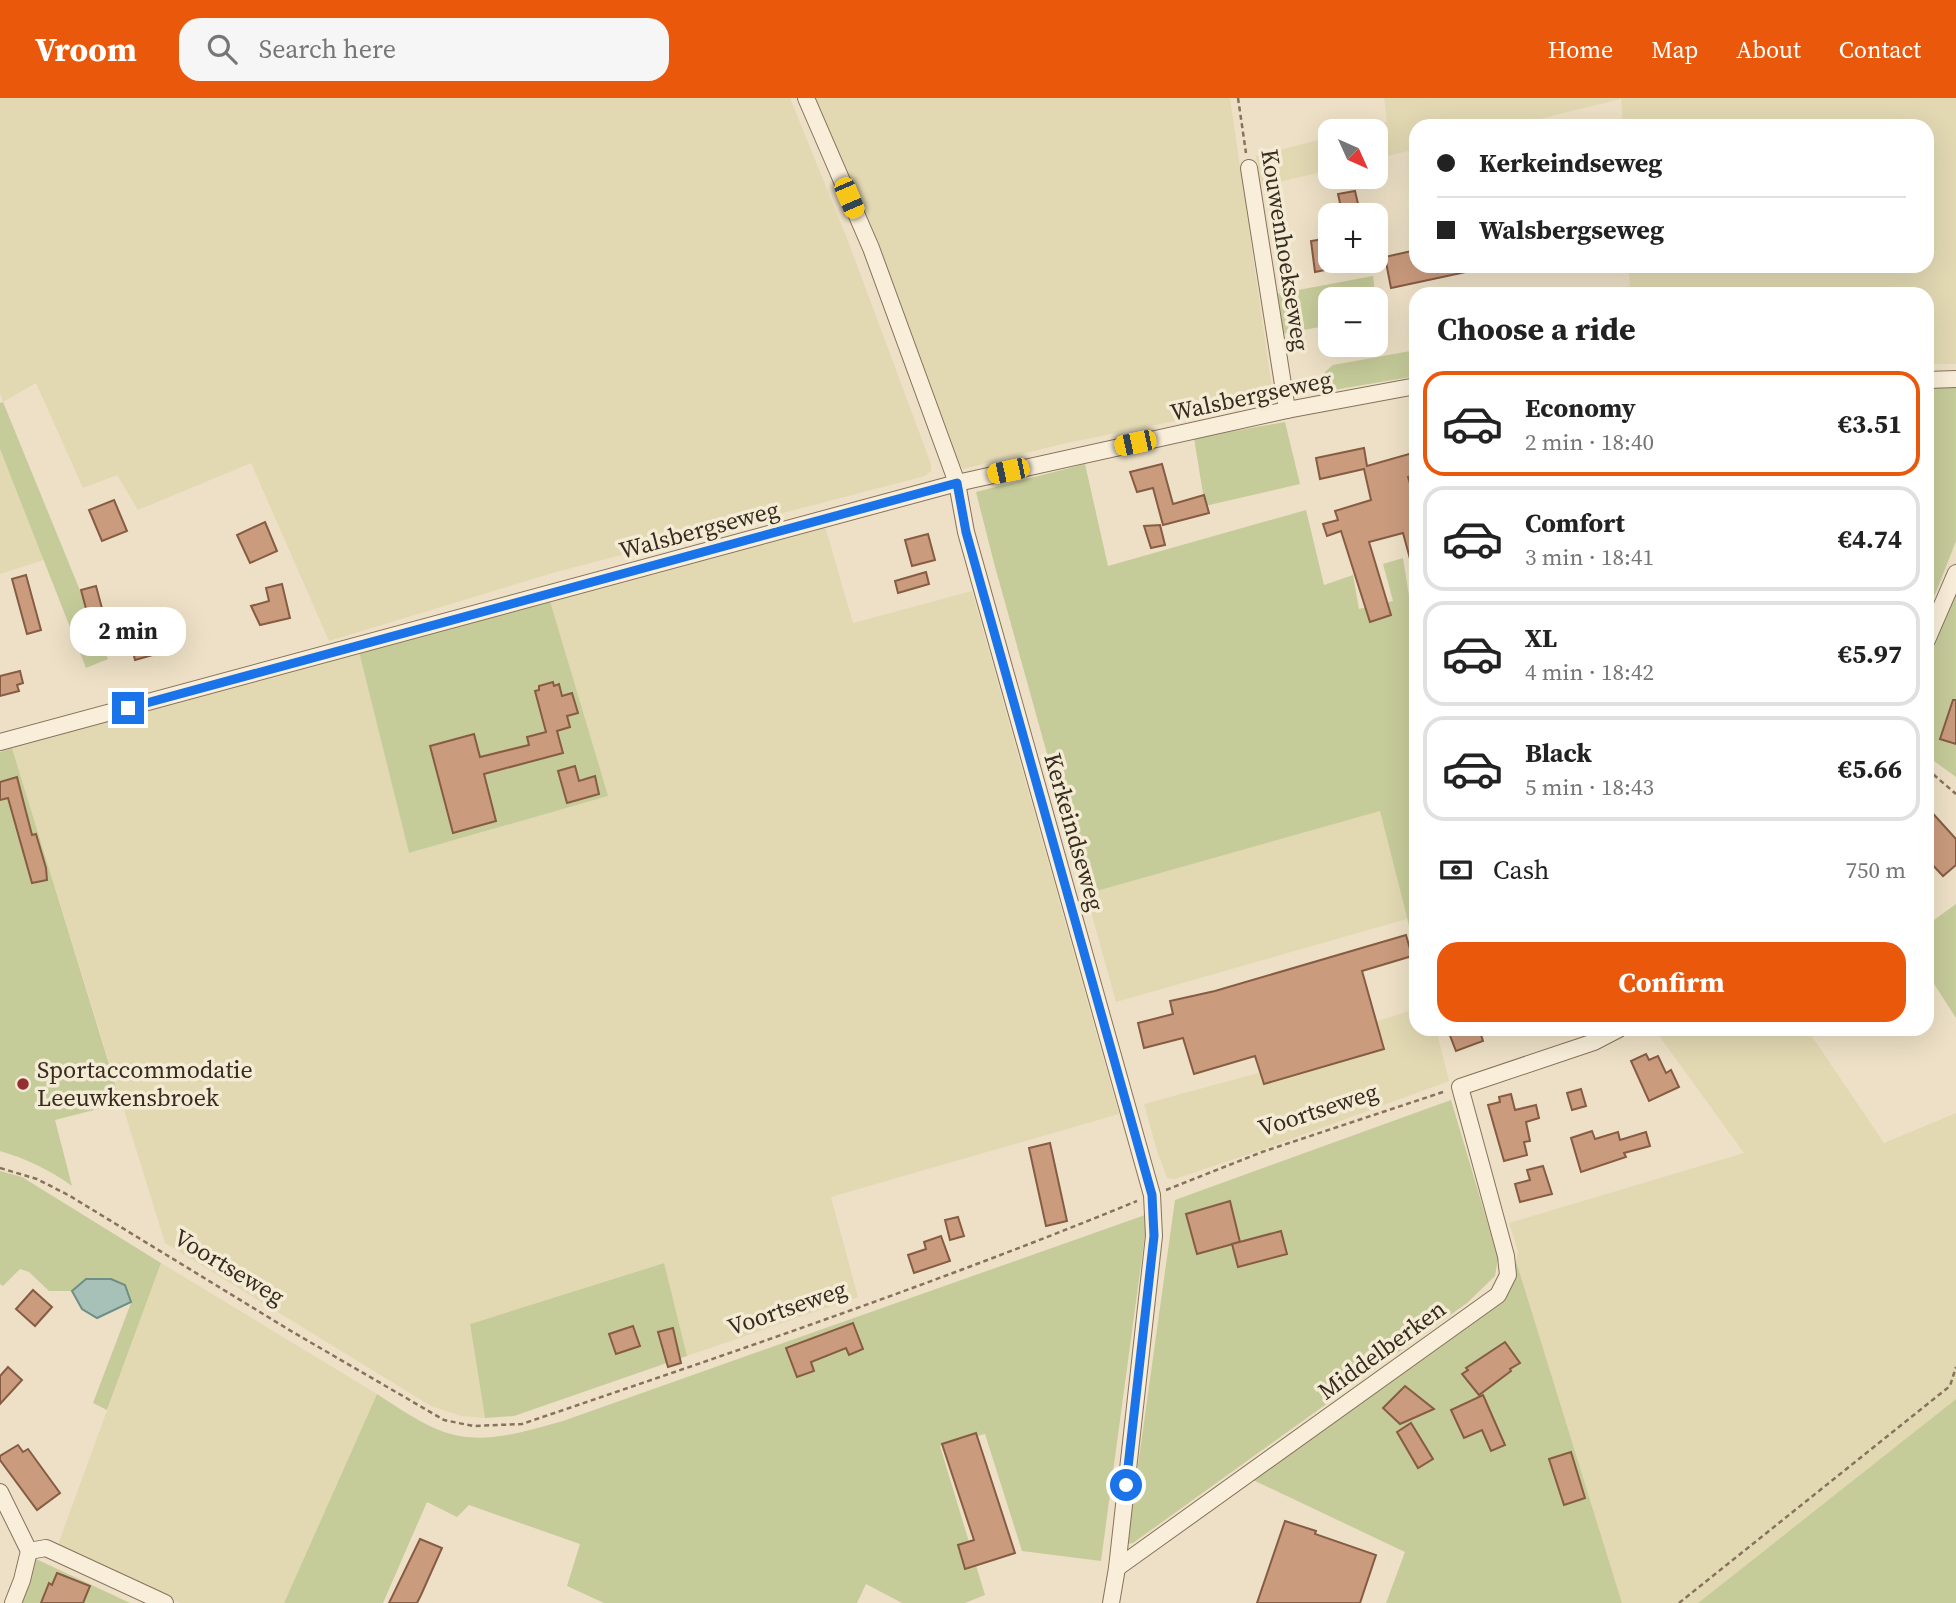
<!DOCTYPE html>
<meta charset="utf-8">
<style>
:root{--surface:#fff;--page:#f6f6f6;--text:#222;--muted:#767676;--line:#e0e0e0;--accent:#ea580c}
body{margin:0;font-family:"Source Serif 4",serif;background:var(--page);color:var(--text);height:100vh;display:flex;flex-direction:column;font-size:26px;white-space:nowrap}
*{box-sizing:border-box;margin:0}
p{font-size:23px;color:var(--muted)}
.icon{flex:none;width:38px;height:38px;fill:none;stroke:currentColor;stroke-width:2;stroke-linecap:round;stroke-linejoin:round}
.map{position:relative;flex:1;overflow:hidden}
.side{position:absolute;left:1409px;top:189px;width:525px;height:749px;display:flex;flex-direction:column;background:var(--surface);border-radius:21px;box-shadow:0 7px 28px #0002}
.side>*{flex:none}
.top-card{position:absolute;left:1409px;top:21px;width:525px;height:154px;border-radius:21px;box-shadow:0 7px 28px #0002;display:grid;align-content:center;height:154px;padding:0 28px;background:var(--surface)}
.needle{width:46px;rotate:135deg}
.tools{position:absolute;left:1318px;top:21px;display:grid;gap:14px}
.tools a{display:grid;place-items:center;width:70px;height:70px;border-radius:14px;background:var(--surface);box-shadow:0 7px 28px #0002;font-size:35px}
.end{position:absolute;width:32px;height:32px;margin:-16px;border:9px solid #1a73e8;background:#fff;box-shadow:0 0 0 4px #fff}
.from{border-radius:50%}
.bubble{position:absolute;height:49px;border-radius:21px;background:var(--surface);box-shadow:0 7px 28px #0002;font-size:23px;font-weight:700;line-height:49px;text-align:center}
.car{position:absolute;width:21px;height:42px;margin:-21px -10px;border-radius:9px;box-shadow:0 0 5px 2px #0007;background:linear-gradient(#f5c518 24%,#345 0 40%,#f5c518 0 76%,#345 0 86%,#f5c518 0)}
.top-card b{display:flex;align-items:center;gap:24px;height:66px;font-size:26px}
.top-card b+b{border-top:2px solid var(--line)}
.top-card i{width:18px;height:18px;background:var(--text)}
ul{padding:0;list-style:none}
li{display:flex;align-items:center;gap:21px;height:105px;margin:0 14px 10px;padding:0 14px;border:4px solid var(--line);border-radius:21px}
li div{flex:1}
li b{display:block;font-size:26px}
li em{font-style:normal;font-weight:700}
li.current{border-color:var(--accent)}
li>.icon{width:63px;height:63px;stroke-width:1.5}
h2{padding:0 28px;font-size:32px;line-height:84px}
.pay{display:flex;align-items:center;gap:18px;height:77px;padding:0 28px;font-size:26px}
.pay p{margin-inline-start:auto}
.cta{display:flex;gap:14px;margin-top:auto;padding:14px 28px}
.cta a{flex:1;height:80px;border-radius:21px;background:var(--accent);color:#fff;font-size:28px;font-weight:700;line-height:80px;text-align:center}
header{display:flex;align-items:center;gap:42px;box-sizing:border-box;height:98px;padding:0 35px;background:var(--accent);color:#fff}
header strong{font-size:33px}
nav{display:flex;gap:38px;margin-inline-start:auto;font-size:24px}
.search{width:490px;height:63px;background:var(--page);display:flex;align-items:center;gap:18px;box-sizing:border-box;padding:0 24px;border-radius:21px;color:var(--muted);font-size:26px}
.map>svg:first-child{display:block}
.farmland{fill:#e2d9b3}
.green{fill:#c6cb9a}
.water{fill:#a7c0b8;stroke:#6e8f86;stroke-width:2}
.building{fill:#ca9b7d;stroke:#865c43;stroke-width:2}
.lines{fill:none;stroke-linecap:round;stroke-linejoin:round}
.street-casing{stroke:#87725c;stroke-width:18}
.path{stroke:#87725c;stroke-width:2.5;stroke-dasharray:5 3.5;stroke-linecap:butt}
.street{stroke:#f8eed9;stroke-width:16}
.route{stroke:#1a73e8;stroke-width:9}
.poi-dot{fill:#942e31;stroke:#f4ebd5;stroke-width:2.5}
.labels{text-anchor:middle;stroke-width:7;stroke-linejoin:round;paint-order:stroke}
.street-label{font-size:24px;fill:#382b1f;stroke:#f4ebd5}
.poi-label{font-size:24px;fill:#382b1f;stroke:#f4ebd5;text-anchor:start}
</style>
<header>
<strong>Vroom</strong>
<div class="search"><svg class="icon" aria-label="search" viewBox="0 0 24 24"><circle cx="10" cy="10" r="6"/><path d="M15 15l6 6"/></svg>Search here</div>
<nav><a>Home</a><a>Map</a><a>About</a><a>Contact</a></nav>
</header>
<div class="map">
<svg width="1956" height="1505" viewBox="0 0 1956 1505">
<rect width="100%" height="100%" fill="#ede0c6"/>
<g class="farmland">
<path d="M0 0H790L848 143 931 366V373L925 378 556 474 329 543 251 365 138 412 117 377 83 390 36 285 3 304 0 295Z"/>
<path d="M814 0H1230L1273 297 1272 301 1268 304 1062 346 963 371 953 358Z"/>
<path d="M1384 0H1956V266H1927V196H1630L1629 168H1927V28H1623L1621 1 1511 28H1416V51L1376 61V33H1352L1387 24Z"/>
<path d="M1330 39V72L1262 88 1256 58Z"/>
<path d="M0 351 44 462 0 476Z"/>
<path d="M825 428 853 525 972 493 1119 1016 831 1099 858 1199 687 1258 663 1165 470 1226 485 1320 461 1318 431 1308 165 1145 12 650 359 554 409 755 607 698 550 503Z"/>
<path d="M1381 712 1407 821 1116 904 1086 796Z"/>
<path d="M1416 911V931H1436L1449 983 1264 1051 1175 1081 1167 1080 1157 1053 1144 1006 1262 974 1258 960Z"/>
<path d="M1654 931H1807L1884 1045 1956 1015V1301L1698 1505H1622L1516 1163 1518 1153 1509 1125 1744 1055Z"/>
<path d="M161 1165 377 1296 284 1505H180L57 1449Z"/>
</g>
<g class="green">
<path d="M1373 178 1378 217 1376 218V201H1330V227L1283 236 1277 196Z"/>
<path d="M1416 252V278L1322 294 1325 274 1333 267Z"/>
<path d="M1956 286V443L1927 517V287Z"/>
<path d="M3 304 108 561 86 570 0 351V305Z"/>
<path d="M1285 324 1300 386 1205 408 1194 340Z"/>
<path d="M1085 366 1108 468 1306 412 1324 487 1353 477 1359 511 1393 503 1383 466 1403 460 1409 498 1416 497V855L1380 713 1086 796 994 465 976 394Z"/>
<path d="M1956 493V679L1927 658V563Z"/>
<path d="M550 503 608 698 409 755 359 554Z"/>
<path d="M12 650 121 1005 55 1022 72 1088C52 1073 25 1060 0 1053V654Z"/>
<path d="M1956 806V920L1927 875V827Z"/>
<path d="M1451 1002 1498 1160 1495 1178 1467 1205 1133 1445 1127 1446 1175 1102Z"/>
<path d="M0 1073 22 1079 161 1165 107 1312 93 1305 131 1205 125 1187 87 1181 72 1193H49L29 1174 20 1171 3 1188 0 1186Z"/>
<path d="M1145 1117 1147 1122 1101 1463 1022 1453 985 1336 940 1348 985 1497 965 1505H902L866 1486 857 1505H604L567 1488 580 1446 469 1407 457 1419 427 1404 383 1505H284L377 1296C397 1309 417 1323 439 1332 480 1349 523 1334 563 1323Z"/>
<path d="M1516 1163 1622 1505H1386L1405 1454 1253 1382 1513 1178Z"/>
<path d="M664 1165 687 1258 514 1318 485 1320 470 1226Z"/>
<path d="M1956 1301V1505H1698Z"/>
<path d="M34 1460 130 1505H20Z"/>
</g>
<path class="water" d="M86 1181H111L125 1187 131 1204 97 1220 82 1211 72 1193Z"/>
<g class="building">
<path d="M1355 93 1359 110 1342 114 1338 96Z"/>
<path d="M1330 140V171L1315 174 1311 143Z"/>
<path d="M1416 152V168H1466V174L1391 190 1385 159Z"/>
<path d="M1364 350 1367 368 1416 354V377L1408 379 1416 405V468H1412L1403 435 1369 444 1391 517 1370 524 1341 433 1327 438 1323 426 1338 422 1335 413 1371 402 1364 371 1320 381 1316 360Z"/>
<path d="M1162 366 1173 406 1204 397 1209 415 1163 427 1153 390 1137 394 1130 374Z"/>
<path d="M114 402 127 433 102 443 89 412Z"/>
<path d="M265 424 277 453 250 465 237 437Z"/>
<path d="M1160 427 1165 447 1151 450 1144 428Z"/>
<path d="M928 436 935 462 912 468 905 442Z"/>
<path d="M926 474 929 486 898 495 895 483Z"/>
<path d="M26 477 41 532 27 536 12 481Z"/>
<path d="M282 486 290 520 260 527 251 508 269 503 266 490Z"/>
<path d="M96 488 103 514 88 518 81 492Z"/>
<path d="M113 519 120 544 105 547 99 523Z"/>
<path d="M149 532 156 556 135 562 129 537Z"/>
<path d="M20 573 23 585 17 587 19 593 0 598V578Z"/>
<path d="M553 584 554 588 559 586 562 598 572 595 578 615 567 618 570 629 557 633 563 655 484 676 496 723 453 735 430 648 474 636 480 659 529 647 527 639 546 634 535 593 539 592V588Z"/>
<path d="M1953 602H1956V646L1940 641Z"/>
<path d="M575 668 579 683 595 678 599 696 567 705 558 673Z"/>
<path d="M17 679 32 737 36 736 46 770 47 782 32 785 8 700 0 702V684Z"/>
<path d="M1927 709 1956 741V767L1943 778 1927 761Z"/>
<path d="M1406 837 1412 858 1362 873 1384 951 1264 986 1255 958 1194 976 1183 940 1144 950 1138 925 1173 916 1170 903 1215 893Z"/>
<path d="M1460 931H1479L1483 943 1456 953 1449 935Z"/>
<path d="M1646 956 1649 962 1658 958 1666 975 1671 972 1679 989 1649 1003 1631 963Z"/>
<path d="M1581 991 1586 1008 1572 1012 1567 995Z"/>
<path d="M1511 996 1515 1012 1536 1007 1539 1020 1526 1024 1530 1043 1524 1044 1527 1057 1504 1063 1488 1007 1500 1004 1499 999Z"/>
<path d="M1592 1033 1595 1041 1618 1034 1620 1042 1646 1034 1650 1048 1624 1055 1626 1059 1581 1074 1571 1040Z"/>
<path d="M1050 1045 1067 1123 1046 1128 1029 1050Z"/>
<path d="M1543 1068 1552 1096 1520 1104 1515 1086 1530 1082 1527 1072Z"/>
<path d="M1230 1103 1240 1144 1197 1156 1186 1116Z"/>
<path d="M958 1119 964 1138 950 1142 945 1122Z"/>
<path d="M1281 1133 1287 1156 1238 1169 1232 1146Z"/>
<path d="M941 1138 950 1163 914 1175 908 1157 926 1151 924 1144Z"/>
<path d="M33 1192 52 1209 35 1228 16 1211Z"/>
<path d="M853 1225 863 1251 849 1257 846 1250 811 1264 814 1273 797 1279 786 1250Z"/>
<path d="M633 1228 640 1248 616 1256 609 1236Z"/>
<path d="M673 1230 681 1265 668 1269 658 1234Z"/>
<path d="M1505 1244 1520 1265 1510 1271 1511 1273 1479 1297 1462 1276 1468 1272 1466 1270Z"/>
<path d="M8 1269 22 1282 0 1306V1278Z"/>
<path d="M1405 1288 1434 1311 1400 1326 1383 1310Z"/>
<path d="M1483 1297 1505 1347 1491 1353 1482 1332 1464 1340 1451 1312Z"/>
<path d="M1411 1325 1433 1361 1418 1370 1397 1334Z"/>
<path d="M976 1335 1015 1455 965 1471 958 1447 974 1442 942 1346Z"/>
<path d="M18 1347 23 1354 28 1351 60 1395 37 1412 0 1362V1358Z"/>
<path d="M1571 1354 1585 1400 1564 1407 1549 1361Z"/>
<path d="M1285 1423 1316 1433 1315 1436 1376 1457 1360 1505H1257Z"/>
<path d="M420 1441 442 1450 421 1497 417 1505H389Z"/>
<path d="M57 1475 90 1488 83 1505H41L49 1485 52 1487Z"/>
</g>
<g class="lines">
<g class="street-casing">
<g id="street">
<path d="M806 0 871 150 957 385 966 434 1152 1097 1154 1138 1117 1470 1111 1505"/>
<path d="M1249 70 1287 312"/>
<path d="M1927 282 1956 281"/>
<path d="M1927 542 1956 475"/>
<path d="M0 644 957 385 1287 312 1416 288"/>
<path d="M0 1394 29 1453 22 1482 13 1505"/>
<path d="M29 1453 46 1450 165 1505"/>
<path d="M1117 1470 1498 1197 1508 1177 1506 1158 1460 989 1594 944 1619 931"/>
</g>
</g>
<g class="path">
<path d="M1238 0 1246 55"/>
<path d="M1927 671 1956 696"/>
<path d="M0 1070 37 1081 70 1098 291 1233 444 1322 473 1328 522 1326C728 1256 935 1186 1137 1103"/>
<path d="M1166 1092 1262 1054 1443 994"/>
<path d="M1679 1505 1950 1288 1956 1269"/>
</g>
<use href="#street" class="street"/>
</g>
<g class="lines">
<path class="route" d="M128 610 957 385 966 434 1152 1097 1154 1138 1126 1387"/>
</g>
<circle class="poi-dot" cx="23" cy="986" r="7"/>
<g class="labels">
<g class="street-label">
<text transform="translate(1285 152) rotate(81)" y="8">Kouwenhoekseweg</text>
<text transform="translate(1251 298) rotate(-12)" y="8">Walsbergseweg</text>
<text transform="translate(699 432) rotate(-15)" y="8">Walsbergseweg</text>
<text transform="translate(1074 734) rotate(74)" y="8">Kerkeindseweg</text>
<text transform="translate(1318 1012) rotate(-18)" y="8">Voortseweg</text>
<text transform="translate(229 1169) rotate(31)" y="8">Voortseweg</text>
<text transform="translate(787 1210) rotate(-19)" y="8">Voortseweg</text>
<text transform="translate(1382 1252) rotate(-36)" y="8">Middelberken</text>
</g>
<g class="poi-label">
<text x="37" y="980">Sportaccommodatie<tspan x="37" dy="28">Leeuwkensbroek</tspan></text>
</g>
</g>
</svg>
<div class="tools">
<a><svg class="needle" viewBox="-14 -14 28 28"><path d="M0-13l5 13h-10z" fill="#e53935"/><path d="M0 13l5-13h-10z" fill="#767676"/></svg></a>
<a>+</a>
<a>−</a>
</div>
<i class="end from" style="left:1126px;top:1387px"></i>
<i class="end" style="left:128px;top:610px"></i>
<div class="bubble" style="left:70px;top:509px;width:116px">2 min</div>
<i class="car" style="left:849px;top:100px;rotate:157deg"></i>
<i class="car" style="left:1135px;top:345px;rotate:258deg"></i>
<i class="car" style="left:1008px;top:373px;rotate:258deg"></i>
<div class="top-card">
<b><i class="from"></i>Kerkeindseweg</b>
<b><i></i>Walsbergseweg</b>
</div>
<section class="side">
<h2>Choose a ride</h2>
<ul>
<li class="current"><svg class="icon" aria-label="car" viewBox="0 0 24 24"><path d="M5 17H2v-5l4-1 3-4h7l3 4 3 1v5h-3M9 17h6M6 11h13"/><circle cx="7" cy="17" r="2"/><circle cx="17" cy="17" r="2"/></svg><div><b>Economy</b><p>2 min · 18:40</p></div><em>€3.51</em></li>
<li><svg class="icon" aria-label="car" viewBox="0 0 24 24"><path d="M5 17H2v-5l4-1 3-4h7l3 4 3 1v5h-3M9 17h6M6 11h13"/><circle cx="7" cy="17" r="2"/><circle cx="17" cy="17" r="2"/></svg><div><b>Comfort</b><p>3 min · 18:41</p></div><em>€4.74</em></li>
<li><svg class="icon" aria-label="car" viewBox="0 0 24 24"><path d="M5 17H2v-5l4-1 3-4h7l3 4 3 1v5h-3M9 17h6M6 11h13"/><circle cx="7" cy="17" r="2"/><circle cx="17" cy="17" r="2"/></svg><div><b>XL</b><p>4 min · 18:42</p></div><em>€5.97</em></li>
<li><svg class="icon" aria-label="car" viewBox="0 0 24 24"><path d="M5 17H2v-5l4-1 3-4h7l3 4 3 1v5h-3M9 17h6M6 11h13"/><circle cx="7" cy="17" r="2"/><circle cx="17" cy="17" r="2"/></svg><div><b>Black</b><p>5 min · 18:43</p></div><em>€5.66</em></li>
</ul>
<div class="pay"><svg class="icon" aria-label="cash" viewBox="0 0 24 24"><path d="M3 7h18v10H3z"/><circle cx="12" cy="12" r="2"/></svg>Cash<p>750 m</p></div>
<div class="cta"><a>Confirm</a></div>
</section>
</div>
